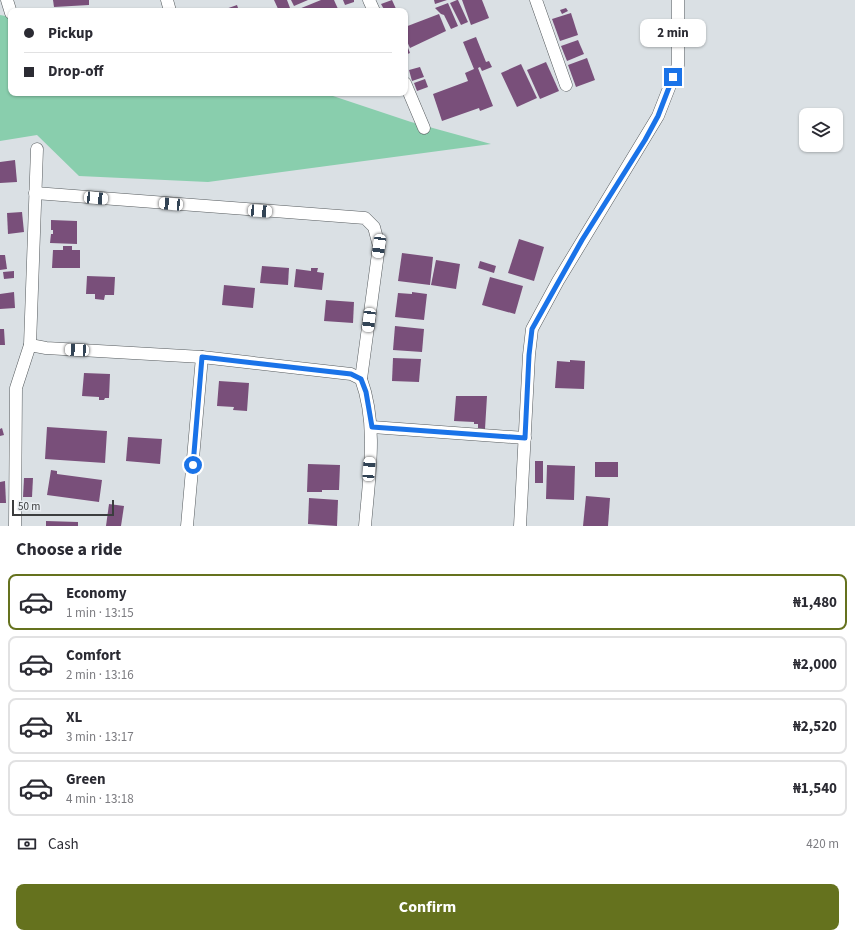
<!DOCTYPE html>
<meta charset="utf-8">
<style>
:root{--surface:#fff;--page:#f7f7f7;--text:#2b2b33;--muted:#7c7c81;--line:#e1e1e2;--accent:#65721e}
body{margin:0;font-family:"Source Sans 3",sans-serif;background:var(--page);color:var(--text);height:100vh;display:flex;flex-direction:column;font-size:15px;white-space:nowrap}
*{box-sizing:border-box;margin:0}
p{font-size:13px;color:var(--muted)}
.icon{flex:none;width:22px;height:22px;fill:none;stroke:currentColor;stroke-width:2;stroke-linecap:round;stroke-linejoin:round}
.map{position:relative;height:526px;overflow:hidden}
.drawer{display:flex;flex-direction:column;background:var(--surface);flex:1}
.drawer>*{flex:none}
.hud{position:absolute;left:8px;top:8px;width:400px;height:88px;border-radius:8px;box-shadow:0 1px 3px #0004;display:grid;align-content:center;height:88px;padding:0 16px;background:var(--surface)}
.fabs{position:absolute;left:799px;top:108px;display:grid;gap:8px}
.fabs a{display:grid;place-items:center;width:44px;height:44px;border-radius:8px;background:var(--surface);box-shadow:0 1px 3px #0004;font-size:20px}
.scale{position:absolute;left:12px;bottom:10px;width:102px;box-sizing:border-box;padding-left:4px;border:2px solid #3b3d3e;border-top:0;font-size:11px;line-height:14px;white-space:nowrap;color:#3b3d3e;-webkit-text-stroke:3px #e8edf1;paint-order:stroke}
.end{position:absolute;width:18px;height:18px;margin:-9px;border:5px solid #1a73e8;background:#fff;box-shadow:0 0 0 2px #fff}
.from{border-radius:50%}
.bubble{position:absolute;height:28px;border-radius:8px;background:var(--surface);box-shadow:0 1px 3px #0004;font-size:13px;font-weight:700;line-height:28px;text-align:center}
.car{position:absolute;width:12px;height:24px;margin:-12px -6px;border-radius:5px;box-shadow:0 0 3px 1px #0007;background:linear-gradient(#fff 24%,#345 0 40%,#fff 0 76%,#345 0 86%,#fff 0)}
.hud b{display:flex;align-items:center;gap:14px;height:38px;font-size:15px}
.hud b+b{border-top:1px solid var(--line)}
.hud i{width:10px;height:10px;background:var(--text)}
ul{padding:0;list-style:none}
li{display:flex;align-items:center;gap:12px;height:56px;margin:0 8px 6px;padding:0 8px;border:2px solid var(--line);border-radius:8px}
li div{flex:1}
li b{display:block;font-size:15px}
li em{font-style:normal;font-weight:700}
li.active{border-color:var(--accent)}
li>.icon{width:36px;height:36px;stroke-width:1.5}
h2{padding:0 16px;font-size:18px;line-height:48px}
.pay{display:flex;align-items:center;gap:10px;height:44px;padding:0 16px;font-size:15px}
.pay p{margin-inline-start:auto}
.action{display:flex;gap:8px;margin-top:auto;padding:8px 16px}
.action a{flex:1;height:46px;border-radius:8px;background:var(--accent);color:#fff;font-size:16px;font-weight:700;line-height:46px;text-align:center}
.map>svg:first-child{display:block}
.green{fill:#89cead}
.building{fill:#794f7a}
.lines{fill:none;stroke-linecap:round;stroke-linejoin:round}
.street-casing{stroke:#565b5e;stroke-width:13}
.street{stroke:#fff;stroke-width:12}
.route{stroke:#1a73e8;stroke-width:5}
</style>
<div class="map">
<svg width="855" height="526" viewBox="0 0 855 526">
<rect width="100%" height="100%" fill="#dae0e4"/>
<path class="green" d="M0 15 11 17V93H324L411 122 491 144 208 182 79 176 37 135 0 141Z"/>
<g class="building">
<path d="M53 0H89V5L54 7Z"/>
<path d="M274 0H287L290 8 279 11Z"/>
<path d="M291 0H308L294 6Z"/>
<path d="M321 0H334L338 9 332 11H294Z"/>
<path d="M343 0H354V2L345 5Z"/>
<path d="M392 0 397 11H385L381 4Z"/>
<path d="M434 0H447L435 4Z"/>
<path d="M457 0H458L468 22 461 25 450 3Z"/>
<path d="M462 0H482L489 18 471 25Z"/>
<path d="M448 3 458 26 451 29 444 15 441 14 435 8Z"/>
<path d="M237 5 239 11H220Z"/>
<path d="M566 8 568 11 562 14 560 10Z"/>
<path d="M571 13 578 35 560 41 552 19Z"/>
<path d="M439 14 446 31 410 48 405 37V27Z"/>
<path d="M476 37 486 62 489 61 492 67 482 71 480 67 478 68 493 106 480 111 479 108 442 121 433 94 468 81 465 73 474 69 463 42Z"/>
<path d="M405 40 410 53 405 55Z"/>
<path d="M578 40 584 54 567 61 561 46Z"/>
<path d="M587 58 595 80 576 87 568 65Z"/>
<path d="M546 62 559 91 540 99 527 70Z"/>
<path d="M521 64 537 98 517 107 501 73Z"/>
<path d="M420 67 424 77 412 81 409 70Z"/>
<path d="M425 79 428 87 417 91 414 83Z"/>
<path d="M15 160 17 182 0 183V162Z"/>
<path d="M22 212 24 232 8 234 7 213Z"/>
<path d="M51 220 77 221V244L50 243 51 234H53V230H51Z"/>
<path d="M519 239 544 247 534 281 508 273Z"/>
<path d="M63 246H72V250H80V268H52L53 250H63Z"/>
<path d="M402 253 433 257 430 285 398 281Z"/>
<path d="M0 255H5L7 269 0 270Z"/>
<path d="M436 260 460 264 456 289 431 285Z"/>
<path d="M480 261 496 266 494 273 478 268Z"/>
<path d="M262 266 289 268 288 285 260 283Z"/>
<path d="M311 268H318L317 272 324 273 322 290 294 287 296 269 311 271Z"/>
<path d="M14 271V278L4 279 3 272Z"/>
<path d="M87 276 115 277 114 295H105L104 300 95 299V294H86Z"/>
<path d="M490 277 523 286 515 314 482 305Z"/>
<path d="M224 285 255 288 253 308 222 305Z"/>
<path d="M14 292 15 308 0 309V294Z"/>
<path d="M412 292 427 294 424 320 395 317 398 293 412 294Z"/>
<path d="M326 300 354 302 353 323 324 321Z"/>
<path d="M395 326 424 329 422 352 393 350Z"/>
<path d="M0 329H4L5 345H0Z"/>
<path d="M393 358 421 359 419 382 392 381Z"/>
<path d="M570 360 585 361 584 389 555 388 557 361 570 362Z"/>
<path d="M84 373 110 374 109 398H105L104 400H99V397L82 396Z"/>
<path d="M219 381 249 383 247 411 233 410 234 407 217 406Z"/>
<path d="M456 396H487L485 429 478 428V424H474V422L454 421Z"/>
<path d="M47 427 107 431 105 463 45 459Z"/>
<path d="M2 428 4 435 0 436V429Z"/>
<path d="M128 437 162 439 160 464 126 461Z"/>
<rect x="535" y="461" width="8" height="22"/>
<rect x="595" y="462" width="23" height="15"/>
<path d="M308 464 340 465 339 490H322V492H307Z"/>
<path d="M547 465 575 466 574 500 546 499Z"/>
<path d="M51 470 57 471V474L102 480 99 502 47 495Z"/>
<path d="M24 478H33L32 497H23Z"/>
<path d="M5 481 6 503H0V482Z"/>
<path d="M586 496 610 498 608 526H583Z"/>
<path d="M309 498 338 500 337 526 308 524Z"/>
<path d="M109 504 124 506 121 526H106Z"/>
<path d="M46 521 78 522V526H46Z"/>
</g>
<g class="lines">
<g class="street-casing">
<g id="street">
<path d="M7 0 11 13"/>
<path d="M167 0 170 11"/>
<path d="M369 0 374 11"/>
<path d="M536 0 566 85"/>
<path d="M405 83 424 128"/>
<path d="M35 193 365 218 374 227 379 246 361 379"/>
<path d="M30 345 46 348 202 357 351 374 361 379C378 425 369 477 365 526"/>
<path d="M372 427 525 438"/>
<path d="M15 526 16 388 30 345 37 149"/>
<path d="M187 526 202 357"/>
<path d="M520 526 529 355 532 329 558 281 658 116 678 65V0"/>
</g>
</g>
<use href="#street" class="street"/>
</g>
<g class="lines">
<path class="route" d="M193 465 202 357 351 374 361 379 366 392 372 427 525 438 529 355 532 329 582 240 645 140 658 116 673 77"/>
</g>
</svg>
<div class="fabs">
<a><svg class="icon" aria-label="layers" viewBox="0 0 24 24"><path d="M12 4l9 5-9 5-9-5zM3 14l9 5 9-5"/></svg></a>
</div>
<div class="scale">50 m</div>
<i class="end from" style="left:193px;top:465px"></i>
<i class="end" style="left:673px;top:77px"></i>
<div class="bubble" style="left:640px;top:19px;width:66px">2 min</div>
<i class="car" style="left:96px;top:198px;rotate:95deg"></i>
<i class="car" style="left:171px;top:204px;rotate:275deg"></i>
<i class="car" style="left:260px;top:211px;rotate:94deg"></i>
<i class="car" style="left:379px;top:246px;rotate:188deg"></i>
<i class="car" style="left:369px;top:320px;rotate:187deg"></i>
<i class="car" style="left:77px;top:350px;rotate:273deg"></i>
<i class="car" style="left:369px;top:469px;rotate:4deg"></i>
<div class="hud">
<b><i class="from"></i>Pickup</b>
<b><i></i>Drop-off</b>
</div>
</div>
<section class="drawer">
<h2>Choose a ride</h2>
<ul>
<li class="active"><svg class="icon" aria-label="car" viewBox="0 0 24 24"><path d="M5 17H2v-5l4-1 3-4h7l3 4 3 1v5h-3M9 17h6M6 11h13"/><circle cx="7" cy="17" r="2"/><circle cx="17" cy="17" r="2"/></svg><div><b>Economy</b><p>1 min · 13:15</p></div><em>₦1,480</em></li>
<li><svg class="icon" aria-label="car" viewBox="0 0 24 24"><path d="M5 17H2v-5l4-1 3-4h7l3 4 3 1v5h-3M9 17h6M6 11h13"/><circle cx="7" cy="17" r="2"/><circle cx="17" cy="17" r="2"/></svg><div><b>Comfort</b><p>2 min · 13:16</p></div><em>₦2,000</em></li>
<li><svg class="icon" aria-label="car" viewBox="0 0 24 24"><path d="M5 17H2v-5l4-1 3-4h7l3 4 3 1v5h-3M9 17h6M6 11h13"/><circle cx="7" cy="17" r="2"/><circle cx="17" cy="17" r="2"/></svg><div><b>XL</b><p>3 min · 13:17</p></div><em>₦2,520</em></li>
<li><svg class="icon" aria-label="car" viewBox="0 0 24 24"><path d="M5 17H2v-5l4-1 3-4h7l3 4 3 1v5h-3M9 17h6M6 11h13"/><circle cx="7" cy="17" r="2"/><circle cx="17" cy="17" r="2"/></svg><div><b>Green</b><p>4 min · 13:18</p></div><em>₦1,540</em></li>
</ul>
<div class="pay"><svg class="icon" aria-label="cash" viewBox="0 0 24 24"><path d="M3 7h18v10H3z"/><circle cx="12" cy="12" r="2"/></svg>Cash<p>420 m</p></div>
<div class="action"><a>Confirm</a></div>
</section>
